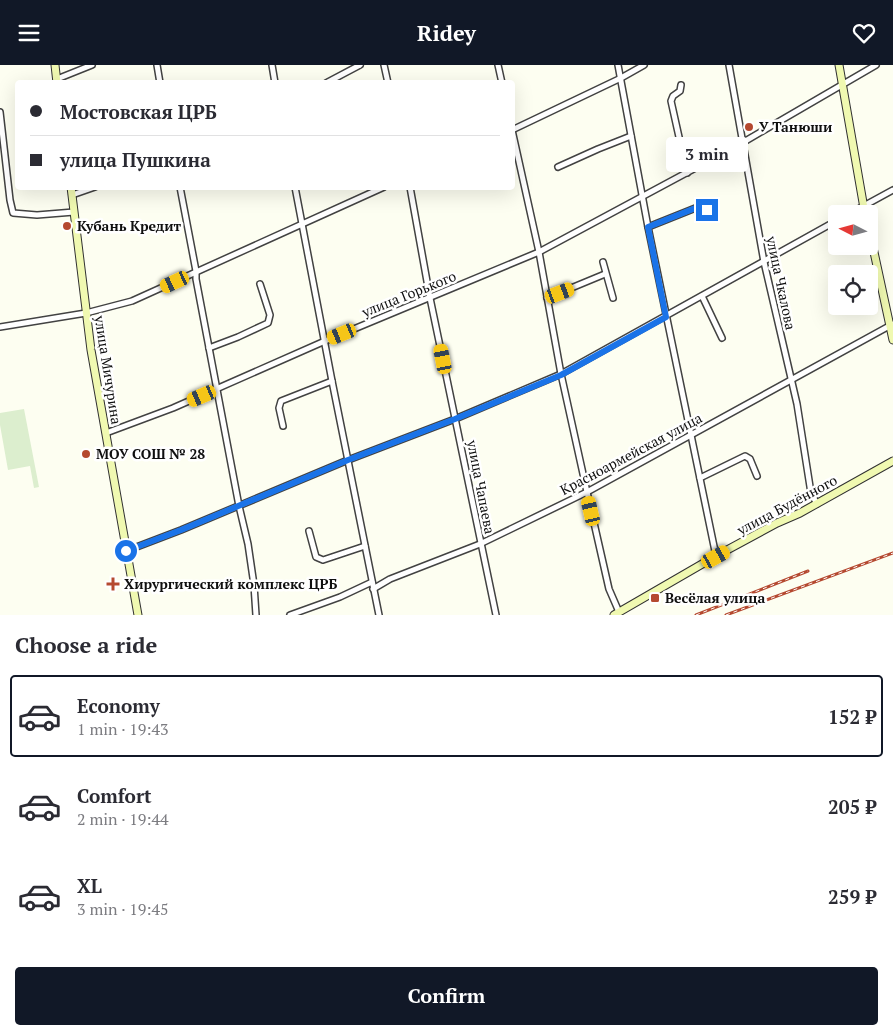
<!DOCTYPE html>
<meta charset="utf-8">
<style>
:root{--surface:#fff;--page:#f7f7f7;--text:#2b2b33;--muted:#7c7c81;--line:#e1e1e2;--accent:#111827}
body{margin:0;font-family:"PT Serif",serif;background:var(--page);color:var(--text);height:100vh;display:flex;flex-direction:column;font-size:19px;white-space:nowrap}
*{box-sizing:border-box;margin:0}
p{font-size:16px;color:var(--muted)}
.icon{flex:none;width:28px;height:28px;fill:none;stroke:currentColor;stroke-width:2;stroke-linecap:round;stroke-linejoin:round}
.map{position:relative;height:550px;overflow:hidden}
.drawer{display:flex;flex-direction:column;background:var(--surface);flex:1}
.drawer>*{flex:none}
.hud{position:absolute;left:15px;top:15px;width:500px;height:110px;border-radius:5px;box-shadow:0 5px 20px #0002;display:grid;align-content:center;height:110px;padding:0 15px;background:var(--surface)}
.needle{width:32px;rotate:276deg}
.fabs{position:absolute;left:828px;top:140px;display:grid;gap:10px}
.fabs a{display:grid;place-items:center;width:50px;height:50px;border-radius:5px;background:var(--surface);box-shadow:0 5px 20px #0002;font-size:25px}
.end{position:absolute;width:22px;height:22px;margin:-11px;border:6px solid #1a73e8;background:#fff;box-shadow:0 0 0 2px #fff}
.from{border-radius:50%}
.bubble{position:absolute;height:35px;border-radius:5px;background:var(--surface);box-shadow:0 5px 20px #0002;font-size:16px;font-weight:800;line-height:35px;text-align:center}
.car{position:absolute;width:15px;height:30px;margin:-15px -8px;border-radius:6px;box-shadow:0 0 4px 1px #0007;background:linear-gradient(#f5c518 24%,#345 0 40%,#f5c518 0 76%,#345 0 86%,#f5c518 0)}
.hud b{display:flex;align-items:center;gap:18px;height:48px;font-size:19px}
.hud b+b{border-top:1px solid var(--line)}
.hud i{width:12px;height:12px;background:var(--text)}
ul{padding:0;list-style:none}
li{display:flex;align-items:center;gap:15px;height:82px;margin:0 10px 8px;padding:0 5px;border:2px solid transparent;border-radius:5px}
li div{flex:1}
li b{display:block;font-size:19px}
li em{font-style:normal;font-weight:800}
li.on{border-color:var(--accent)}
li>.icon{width:45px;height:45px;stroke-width:1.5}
h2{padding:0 15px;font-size:22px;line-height:60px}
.action{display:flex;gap:10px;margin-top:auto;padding:10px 15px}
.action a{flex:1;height:58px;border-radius:5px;background:var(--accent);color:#fff;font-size:20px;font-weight:800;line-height:58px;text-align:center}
header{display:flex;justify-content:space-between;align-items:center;height:65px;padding:0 15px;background:var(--accent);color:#fff;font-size:22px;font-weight:800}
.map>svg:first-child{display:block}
.pitch{fill:#dceece}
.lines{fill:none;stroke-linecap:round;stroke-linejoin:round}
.street-casing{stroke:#424242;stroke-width:8}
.secondary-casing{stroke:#313131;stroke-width:9}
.street{stroke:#fff;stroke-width:5}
.secondary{stroke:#f0f9b1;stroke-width:7}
.rail-casing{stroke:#b54930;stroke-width:3}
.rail{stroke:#fff;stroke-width:1;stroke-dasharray:4;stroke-linecap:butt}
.route{stroke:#1a73e8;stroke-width:6}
.poi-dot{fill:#b54930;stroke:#fff;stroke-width:2}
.labels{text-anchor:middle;stroke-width:5;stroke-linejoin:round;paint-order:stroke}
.poi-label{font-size:14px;font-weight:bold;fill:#0f0f0f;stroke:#fff;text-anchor:start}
.street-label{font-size:14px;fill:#0f0f0f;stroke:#fff}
</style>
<header><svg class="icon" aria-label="menu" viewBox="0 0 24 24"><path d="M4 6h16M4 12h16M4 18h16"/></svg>Ridey<svg class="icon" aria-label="heart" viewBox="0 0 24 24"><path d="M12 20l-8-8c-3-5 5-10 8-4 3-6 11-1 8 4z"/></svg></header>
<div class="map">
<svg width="893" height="550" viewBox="0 0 893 550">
<rect width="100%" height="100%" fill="#fdfef1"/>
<path class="pitch" d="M24 344 39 422 34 423 30 401 8 405 0 360V348Z"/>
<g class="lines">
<g class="street-casing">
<g id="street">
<path d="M157 0 160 18"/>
<path d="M272 0 275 18"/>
<path d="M384 0 388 18"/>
<path d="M498 0 502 18"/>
<path d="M618 0 648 162 716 491"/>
<path d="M729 0 764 197 797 339 811 428 817 439"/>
<path d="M57 14 92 0"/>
<path d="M326 18 360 0"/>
<path d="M681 20 680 26 673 31 671 36 687 108"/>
<path d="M0 47 10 135 13 148 37 150 74 147"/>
<path d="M512 65 539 187 561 309 587 427 609 524 619 547"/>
<path d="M512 65 621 13 644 0"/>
<path d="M558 102 598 84 631 71"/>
<path d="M180 122 196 206V214L239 441 248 479 254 520 256 550"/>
<path d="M295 122 332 316 379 550"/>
<path d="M410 122 430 233 496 550"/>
<path d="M72 130 95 122"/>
<path d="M849 149 893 125"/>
<path d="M648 162 698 142 705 143 709 150"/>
<path d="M603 197 613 233"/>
<path d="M702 231 722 273"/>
<path d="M547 233 605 209"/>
<path d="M0 262 86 248 132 236 384 122"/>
<path d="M209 283 238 272 268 258 270 250 260 219"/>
<path d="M283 361 279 343 281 336 332 316"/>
<path d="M106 368 173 343 325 276 539 187 742 78 876 0"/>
<path d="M700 413 745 391 750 394 757 411"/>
<path d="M309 466 316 492 323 495 365 481"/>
<path d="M126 486 181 465 348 395 455 354 561 309 836 156"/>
<path d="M373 524 390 514 480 479 587 427 893 259"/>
<path d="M290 550 340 532 372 517"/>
</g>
</g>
<g class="secondary-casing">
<g id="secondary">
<path d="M55 0 57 18"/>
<path d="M839 0 865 149"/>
<path d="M71 122 91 285 138 550"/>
<path d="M869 164 893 275"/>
<path d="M614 550 716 491 777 458 800 448 893 396"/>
</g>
</g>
<use href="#street" class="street"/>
<use href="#secondary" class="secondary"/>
<g class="rail-casing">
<g id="rail">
<path d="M696 550 808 506"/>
<path d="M726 550 893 488"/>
</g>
</g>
<use href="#rail" class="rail"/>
</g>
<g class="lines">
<path class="route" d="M126 486 181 465 348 395 455 354 561 310 666 252 648 162 698 142 707 145"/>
</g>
<g class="poi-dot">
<circle cx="749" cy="62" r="5"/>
<circle cx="67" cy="161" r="5"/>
<circle cx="86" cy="389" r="5"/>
<path d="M110.5 511.5h5v5h5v5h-5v5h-5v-5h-5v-5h5z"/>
<rect x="650" y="528" width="10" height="10" rx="2.5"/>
</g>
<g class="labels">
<g class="poi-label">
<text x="759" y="67">У Танюши</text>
<text x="77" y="166">Кубань Кредит</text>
<text x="96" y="394">МОУ СОШ № 28</text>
<text x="124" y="524">Хирургический комплекс ЦРБ</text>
<text x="665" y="538">Весёлая улица</text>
</g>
<g class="street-label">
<text transform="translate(781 218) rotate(78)" y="5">улица Чкалова</text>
<text transform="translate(409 229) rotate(-22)" y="5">улица Горького</text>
<text transform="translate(108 305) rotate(81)" y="5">улица Мичурина</text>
<text transform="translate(631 389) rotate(-28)" y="5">Красноармейская улица</text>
<text transform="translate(481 422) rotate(79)" y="5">улица Чапаева</text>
<text transform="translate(787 440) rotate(-28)" y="5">улица Будённого</text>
</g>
</g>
</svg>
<div class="fabs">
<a><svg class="needle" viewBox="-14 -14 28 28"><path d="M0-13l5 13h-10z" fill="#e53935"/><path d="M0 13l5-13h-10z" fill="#7c7c81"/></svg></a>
<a><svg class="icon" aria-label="locate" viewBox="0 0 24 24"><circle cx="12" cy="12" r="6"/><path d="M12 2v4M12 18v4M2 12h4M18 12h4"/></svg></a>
</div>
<i class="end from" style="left:126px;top:486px"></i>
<i class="end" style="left:707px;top:145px"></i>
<div class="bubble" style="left:666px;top:72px;width:82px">3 min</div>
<i class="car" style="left:175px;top:217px;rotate:245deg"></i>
<i class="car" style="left:560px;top:228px;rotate:69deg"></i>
<i class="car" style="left:342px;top:269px;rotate:248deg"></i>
<i class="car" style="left:443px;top:294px;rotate:349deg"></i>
<i class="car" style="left:202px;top:331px;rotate:247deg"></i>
<i class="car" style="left:591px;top:446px;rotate:347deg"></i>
<i class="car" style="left:716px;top:492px;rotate:61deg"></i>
<div class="hud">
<b><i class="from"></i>Мостовская ЦРБ</b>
<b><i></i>улица Пушкина</b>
</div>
</div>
<section class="drawer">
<h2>Choose a ride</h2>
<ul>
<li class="on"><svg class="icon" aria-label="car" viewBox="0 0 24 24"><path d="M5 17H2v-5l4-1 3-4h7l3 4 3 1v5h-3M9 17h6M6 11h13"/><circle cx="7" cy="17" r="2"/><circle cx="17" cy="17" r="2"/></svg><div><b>Economy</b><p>1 min · 19:43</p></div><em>152 ₽</em></li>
<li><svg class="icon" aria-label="car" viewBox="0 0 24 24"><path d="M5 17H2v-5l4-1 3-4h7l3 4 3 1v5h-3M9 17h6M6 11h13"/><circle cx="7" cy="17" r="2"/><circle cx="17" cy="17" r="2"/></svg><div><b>Comfort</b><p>2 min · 19:44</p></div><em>205 ₽</em></li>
<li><svg class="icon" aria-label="car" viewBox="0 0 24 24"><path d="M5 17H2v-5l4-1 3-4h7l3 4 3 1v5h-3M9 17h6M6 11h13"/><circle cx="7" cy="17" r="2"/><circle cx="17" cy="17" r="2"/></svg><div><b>XL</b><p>3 min · 19:45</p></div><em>259 ₽</em></li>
</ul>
<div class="action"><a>Confirm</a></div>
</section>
